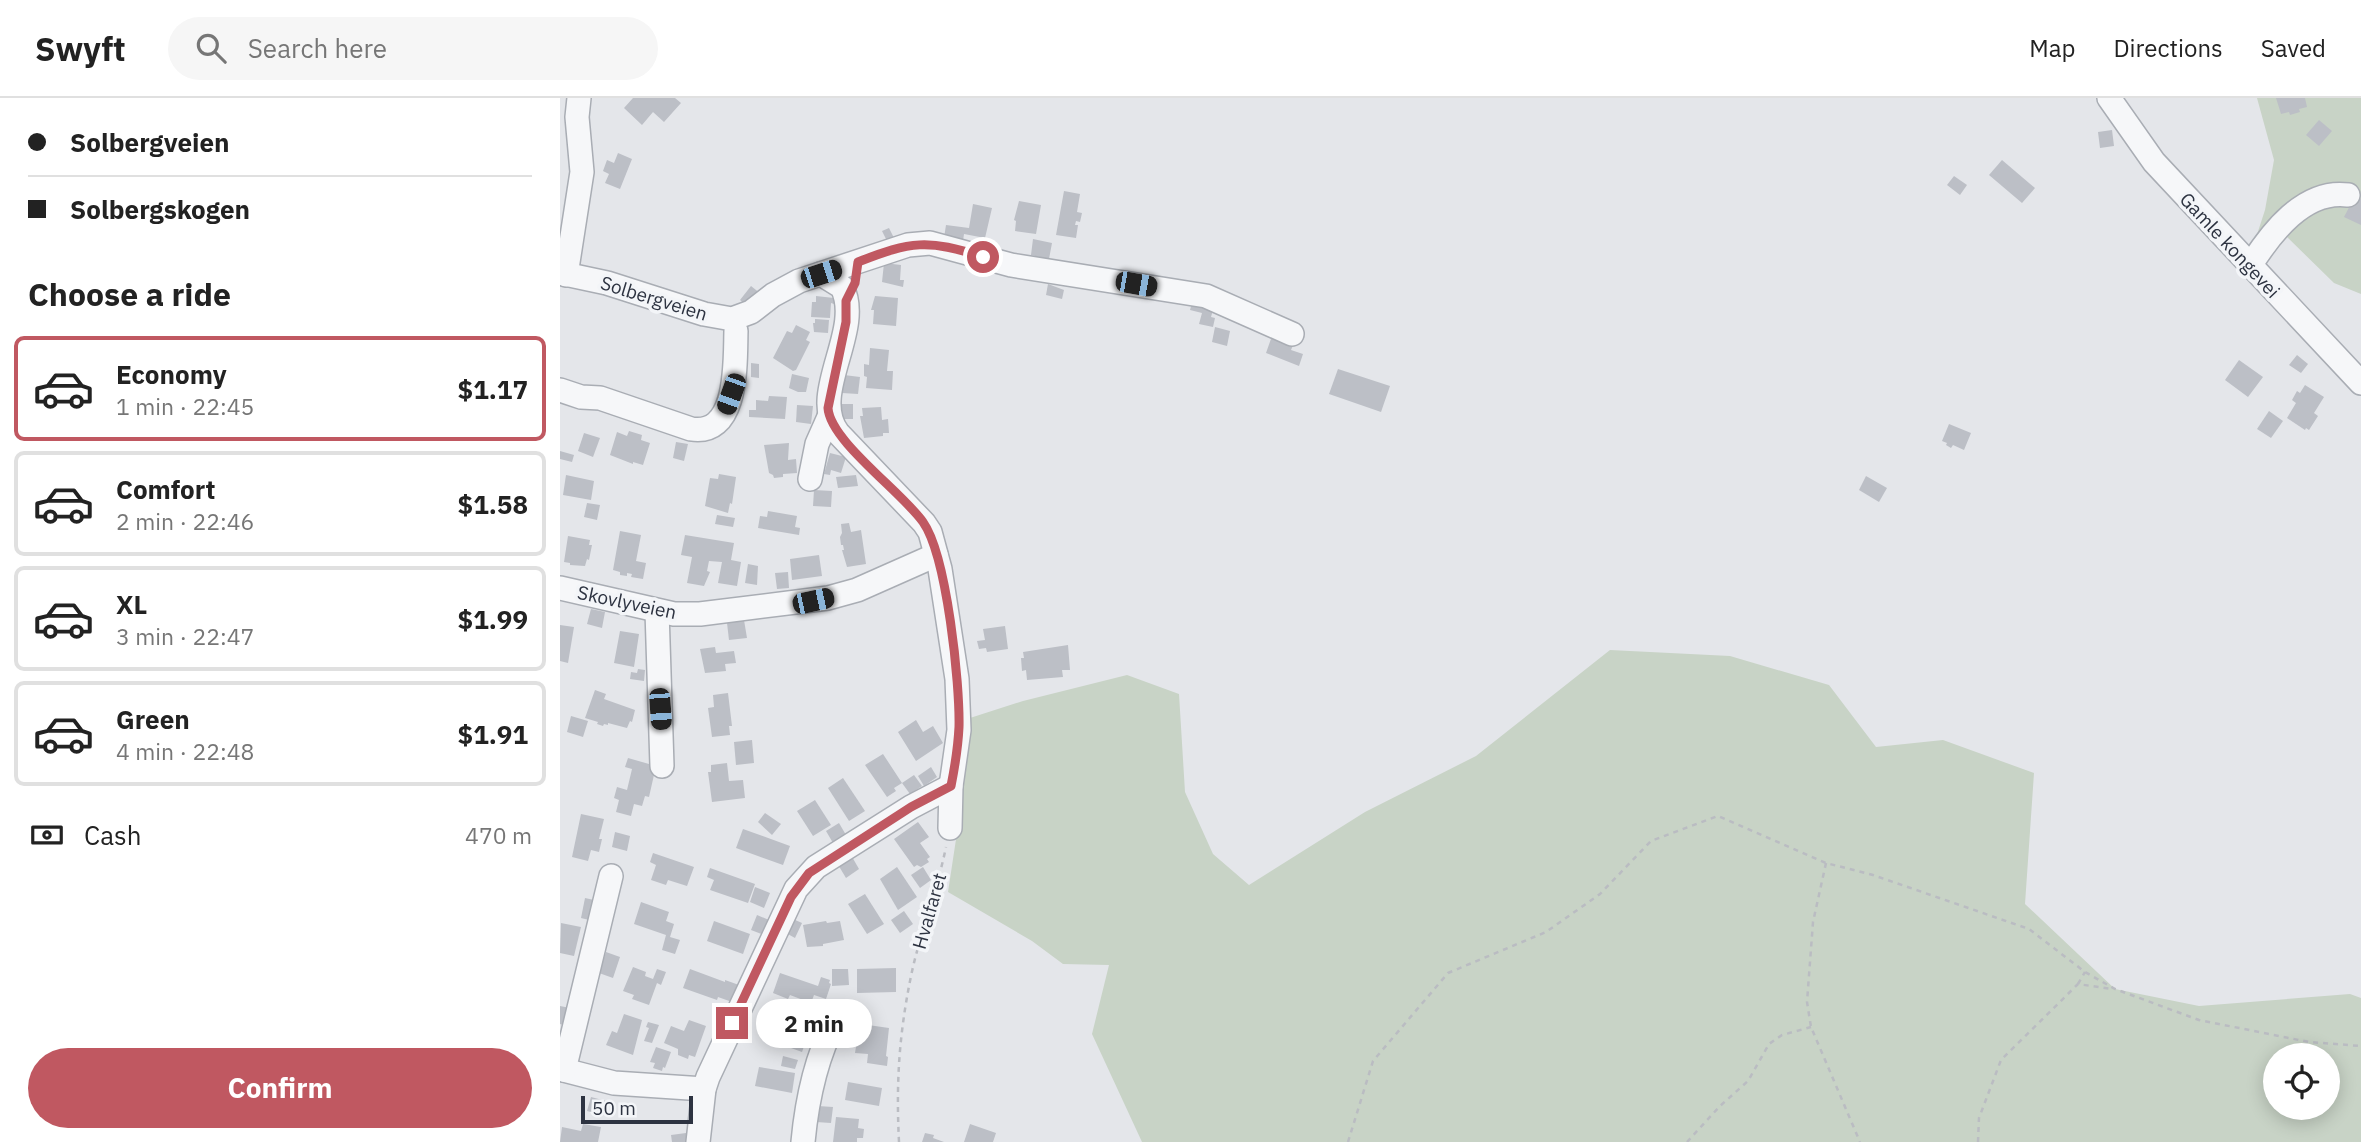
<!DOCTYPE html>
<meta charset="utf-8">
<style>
:root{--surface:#fff;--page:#f6f6f6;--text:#222;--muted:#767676;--line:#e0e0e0;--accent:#c05861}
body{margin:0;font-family:"IBM Plex Sans",sans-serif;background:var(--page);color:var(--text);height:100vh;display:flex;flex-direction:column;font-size:26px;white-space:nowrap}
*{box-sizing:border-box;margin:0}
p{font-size:23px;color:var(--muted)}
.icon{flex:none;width:38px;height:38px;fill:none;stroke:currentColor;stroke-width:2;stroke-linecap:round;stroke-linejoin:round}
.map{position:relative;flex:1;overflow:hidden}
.side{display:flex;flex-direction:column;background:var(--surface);width:560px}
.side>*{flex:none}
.guide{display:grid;align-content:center;height:154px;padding:0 28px;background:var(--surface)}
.buttons{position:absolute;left:1703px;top:945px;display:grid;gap:14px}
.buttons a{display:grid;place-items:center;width:77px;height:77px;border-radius:50%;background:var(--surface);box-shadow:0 4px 18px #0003;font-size:35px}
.scale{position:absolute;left:21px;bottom:18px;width:112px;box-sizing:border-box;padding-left:7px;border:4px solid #2d3341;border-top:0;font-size:19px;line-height:24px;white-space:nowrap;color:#2d3341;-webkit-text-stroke:5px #f3f5f8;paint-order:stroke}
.end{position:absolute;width:32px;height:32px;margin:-16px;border:9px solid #c05861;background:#fff;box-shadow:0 0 0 4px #fff}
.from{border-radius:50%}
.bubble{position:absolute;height:49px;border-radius:24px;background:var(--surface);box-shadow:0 4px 18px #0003;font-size:23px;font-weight:700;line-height:49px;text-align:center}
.car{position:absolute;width:21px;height:42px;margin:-21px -10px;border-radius:9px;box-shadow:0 0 5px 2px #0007;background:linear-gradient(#222 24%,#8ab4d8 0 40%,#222 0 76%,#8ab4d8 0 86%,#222 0)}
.guide b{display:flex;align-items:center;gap:24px;height:66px;font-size:26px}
.guide b+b{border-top:2px solid var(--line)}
.guide i{width:18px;height:18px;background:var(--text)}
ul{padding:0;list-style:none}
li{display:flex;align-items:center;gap:21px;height:105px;margin:0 14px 10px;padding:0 14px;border:4px solid var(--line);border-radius:10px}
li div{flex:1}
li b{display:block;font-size:26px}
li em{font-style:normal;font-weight:700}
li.on{border-color:var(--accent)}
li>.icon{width:63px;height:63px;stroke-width:1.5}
h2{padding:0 28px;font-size:32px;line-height:84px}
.pay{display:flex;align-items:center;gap:18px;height:77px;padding:0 28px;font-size:26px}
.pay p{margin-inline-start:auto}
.cta{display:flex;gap:14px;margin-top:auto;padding:14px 28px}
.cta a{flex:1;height:80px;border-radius:42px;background:var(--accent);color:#fff;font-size:28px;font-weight:700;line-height:80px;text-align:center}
header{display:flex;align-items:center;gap:42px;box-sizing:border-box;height:98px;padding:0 35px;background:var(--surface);border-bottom:2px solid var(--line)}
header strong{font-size:33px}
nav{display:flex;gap:38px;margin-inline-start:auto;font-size:24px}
.search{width:490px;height:63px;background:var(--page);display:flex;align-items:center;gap:18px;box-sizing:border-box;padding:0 24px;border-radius:38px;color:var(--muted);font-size:26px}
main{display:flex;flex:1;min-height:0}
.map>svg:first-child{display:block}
.green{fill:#c8d3c6;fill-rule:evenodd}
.building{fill:#bcbfc6}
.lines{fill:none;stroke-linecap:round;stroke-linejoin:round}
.minor-casing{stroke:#a9adb4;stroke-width:26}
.path{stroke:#babcc2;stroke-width:2.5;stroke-dasharray:5 5;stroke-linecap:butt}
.minor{stroke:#f6f7f9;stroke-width:23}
.route{stroke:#c05861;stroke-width:9}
.labels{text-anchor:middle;stroke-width:7;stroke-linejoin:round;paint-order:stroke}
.street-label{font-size:19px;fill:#2d3341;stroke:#f3f5f8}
</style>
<header>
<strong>Swyft</strong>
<div class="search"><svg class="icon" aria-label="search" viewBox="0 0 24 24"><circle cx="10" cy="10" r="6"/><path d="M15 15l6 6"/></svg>Search here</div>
<nav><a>Map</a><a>Directions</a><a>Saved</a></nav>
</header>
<main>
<section class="side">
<div class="guide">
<b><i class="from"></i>Solbergveien</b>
<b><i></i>Solbergskogen</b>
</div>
<h2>Choose a ride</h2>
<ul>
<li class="on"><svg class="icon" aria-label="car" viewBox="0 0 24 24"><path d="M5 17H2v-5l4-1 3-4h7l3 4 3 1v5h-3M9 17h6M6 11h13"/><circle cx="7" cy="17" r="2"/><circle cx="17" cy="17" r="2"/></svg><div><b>Economy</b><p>1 min · 22:45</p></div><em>$1.17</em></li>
<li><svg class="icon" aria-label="car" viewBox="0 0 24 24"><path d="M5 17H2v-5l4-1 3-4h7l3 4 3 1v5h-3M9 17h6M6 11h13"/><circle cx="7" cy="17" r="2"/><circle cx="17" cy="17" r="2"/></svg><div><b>Comfort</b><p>2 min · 22:46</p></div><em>$1.58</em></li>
<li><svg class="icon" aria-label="car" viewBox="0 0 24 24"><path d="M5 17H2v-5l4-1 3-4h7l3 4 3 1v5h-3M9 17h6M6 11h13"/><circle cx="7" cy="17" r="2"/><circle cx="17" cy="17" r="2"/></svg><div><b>XL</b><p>3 min · 22:47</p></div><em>$1.99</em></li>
<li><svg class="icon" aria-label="car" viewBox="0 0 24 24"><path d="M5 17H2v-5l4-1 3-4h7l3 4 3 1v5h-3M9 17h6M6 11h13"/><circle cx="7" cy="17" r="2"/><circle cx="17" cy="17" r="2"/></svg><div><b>Green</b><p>4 min · 22:48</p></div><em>$1.91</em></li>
</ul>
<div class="pay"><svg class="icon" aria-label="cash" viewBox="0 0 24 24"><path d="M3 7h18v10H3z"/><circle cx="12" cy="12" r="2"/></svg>Cash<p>470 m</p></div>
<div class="cta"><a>Confirm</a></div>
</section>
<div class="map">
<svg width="1801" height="1044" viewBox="0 0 1801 1044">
<rect width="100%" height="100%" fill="#e4e6ea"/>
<g class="green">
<path d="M1697 0H1801V196L1774 185 1726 138 1690 158 1705 112 1714 62Z"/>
<path d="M1050 552 1170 558 1269 587 1316 649 1383 642 1474 675 1465 806 1555 891 1639 908 1790 896 1801 900V1044H582L532 936 549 867 503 866 472 843 388 794 400 715 410 620 463 603 567 577 619 596 625 694 653 756 689 787 805 714 916 658ZM1715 957H1768V1010H1715Z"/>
</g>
<g class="building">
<path d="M73 0H115L121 5 104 24 93 14 82 27 64 10Z"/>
<path d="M1716 0H1745L1747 9 1739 11 1740 14 1730 17 1729 14 1721 16Z"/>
<path d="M1759 22 1772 33 1759 48 1746 37Z"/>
<path d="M1552 32 1554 48 1540 50 1538 34Z"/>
<path d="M58 55 72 61 60 91 45 85 49 76 43 73 47 62 54 65Z"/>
<path d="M1442 62 1475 90 1462 105 1429 77Z"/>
<path d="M1394 78 1407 87 1400 97 1387 87Z"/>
<path d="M504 93 520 96 517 114 522 115 520 124 516 123 515 127H518L516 140 496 137Z"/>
<path d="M1795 98 1801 101V127L1784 119Z"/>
<path d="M459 103 481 107 476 136 455 133 456 123 454 122Z"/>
<path d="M413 106 432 110 425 140 404 136 403 143 384 140 386 127 409 130Z"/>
<path d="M329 130 334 140 327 143 322 133Z"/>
<path d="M473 141 492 145 489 161 471 157Z"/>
<path d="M324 165 341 167 340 182H344L343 189 322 184Z"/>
<path d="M488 186 504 192 502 201 486 197Z"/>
<path d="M191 188 201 196 189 210 180 202Z"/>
<path d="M256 198 274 200V206L271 205 270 220 251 219 252 204H256Z"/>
<path d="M315 198 338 200 336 228 313 226 314 212H311Z"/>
<path d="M633 201 655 205 651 219 655 220 653 229 639 226 642 215 630 212Z"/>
<path d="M255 221 269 222 268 235 254 234 253 225H255Z"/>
<path d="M236 227 250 234 246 242 250 244 236 272 233 273 213 260 227 233 232 235Z"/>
<path d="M655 229 670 233 667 248 652 244Z"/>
<path d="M712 238 734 245 731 252 743 256 739 268 706 255Z"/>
<path d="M310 250 329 252 327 273H333L332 292 306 290 307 279 304 278V266L309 267Z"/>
<path d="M1737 257 1748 266 1741 275 1729 267Z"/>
<path d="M1679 262 1703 279 1688 299 1665 282Z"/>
<path d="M191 265 199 266V280L191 279Z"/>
<path d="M778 271 830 288 821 314 769 296Z"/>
<path d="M232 276 249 280 246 294H238L229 290Z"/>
<path d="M284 277 300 279 298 296 282 295Z"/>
<path d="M1745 287 1764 299 1754 315 1758 318 1749 332 1746 330 1745 332 1727 320 1736 305 1732 302 1737 293 1740 295Z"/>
<path d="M209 298 227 299 225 321 189 319V312H196V302L208 303Z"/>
<path d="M281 306H293V321H282Z"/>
<path d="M237 307 253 308 251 326 236 324Z"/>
<path d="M321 309 322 322 328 321 329 335H323V338L304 340 300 318H303L302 310Z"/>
<path d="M1709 313 1723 323 1711 340 1697 331Z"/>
<path d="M1389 326 1411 335 1404 352 1393 347 1391 350 1386 347 1387 345 1382 343Z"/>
<path d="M69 333 82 337 81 342 90 345 83 367 73 364V366L50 357 57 334 67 338Z"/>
<path d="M24 335 40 340 33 359 18 353Z"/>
<path d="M116 344 128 346 124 363 113 360Z"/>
<path d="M229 345 228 362 236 361 237 375 223 376V379L214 380 213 377 209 375 204 347Z"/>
<path d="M0 353 14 357 12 364 0 361Z"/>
<path d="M270 355 286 359 281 375 271 372 270 377 264 376Z"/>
<path d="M159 376 176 379 172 406 170 405 168 415 145 408 150 380 158 381Z"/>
<path d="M6 377 34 383 31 402 3 397Z"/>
<path d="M296 377 298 388 278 390 276 379Z"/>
<path d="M1306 378 1327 390 1319 404 1299 392Z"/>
<path d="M254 392 272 393 271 409 253 408Z"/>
<path d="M27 405 40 407 37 422 24 419Z"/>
<path d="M208 413 237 418 235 429 240 430 239 437 198 430 200 418 207 419Z"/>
<path d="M157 417 175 420 173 429 155 426Z"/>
<path d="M289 425 291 434 301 432 306 466 287 469 282 452H284L283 447H281L280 439 282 435 281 426Z"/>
<path d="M60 433 81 437 76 463 86 465 83 481 71 479 72 476 67 475V478L60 477V474L53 472Z"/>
<path d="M125 437 174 445 171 462 181 464 177 488 158 485 162 464 149 463 147 473 150 474 144 488 127 485 132 459 121 457Z"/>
<path d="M8 438 30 442 29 447H32L29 462 27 461 25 468 10 467V465L4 464Z"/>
<path d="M259 457 262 478 232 482 230 461Z"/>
<path d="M188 466 198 468 197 487 185 485Z"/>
<path d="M228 474 229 490 217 491 215 475Z"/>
<path d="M31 511 45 514 42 530 27 526Z"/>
<path d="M184 522 187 540 169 542 167 525Z"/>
<path d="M0 527 14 529 8 565 0 563Z"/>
<path d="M445 528 448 551 427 554 426 550 419 551 417 543 425 542 423 531Z"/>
<path d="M60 533 79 536 74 569 54 565Z"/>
<path d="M508 547 510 572H502L503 579 467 582 466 572 462 573 461 560H464L463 554Z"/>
<path d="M155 549 156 555 174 553 176 565 165 566 166 573 145 575 140 551Z"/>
<path d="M78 571 85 572 84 583 70 581 71 574 77 575Z"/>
<path d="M35 592 46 596 44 601 75 612 72 624 70 623 67 630 48 625V627L44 626 43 628 37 626 38 624 25 620Z"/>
<path d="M168 595 172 628H169L170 637 152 639 148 610 154 609 153 597Z"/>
<path d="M11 618 28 623 23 639 7 634Z"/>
<path d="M356 622 363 634 373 628 383 645 356 663 338 634Z"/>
<path d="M192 642 194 665 176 667 174 644Z"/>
<path d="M323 656 342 685 334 690 336 693 327 699 305 667Z"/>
<path d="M68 660 96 668 89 699 85 698 82 708 74 706 71 718 56 714 59 702 54 700 57 689 67 692 72 671 65 669Z"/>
<path d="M167 665 169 683 183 682 185 700 152 704 148 674H151V667Z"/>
<path d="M371 669 377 679 364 688 358 678Z"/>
<path d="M354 677 362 688 350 696 342 685Z"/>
<path d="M283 680 305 713 289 723 268 690Z"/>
<path d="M255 702 271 727 253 738 237 713Z"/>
<path d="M205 715 221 726 212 737 198 724Z"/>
<path d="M21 716 44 721 39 741H42L39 754 31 752 28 763 12 759Z"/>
<path d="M358 724 369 739 360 745 370 759 367 761 369 764 361 769 357 767 354 769 334 741Z"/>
<path d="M279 725 286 737 273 745 266 733Z"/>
<path d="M183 731 230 748 223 767 176 750Z"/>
<path d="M55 734 70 738 67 753 52 749Z"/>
<path d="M93 755 134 769 127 788 108 782 106 787 91 782 96 767 90 764Z"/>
<path d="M291 757 299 771 286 780 277 765Z"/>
<path d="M337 769 357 799 338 812 320 781Z"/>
<path d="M363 769 371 782 360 790 351 777Z"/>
<path d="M150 770 195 786 188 805 150 792 154 782 147 779Z"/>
<path d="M195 789 210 795 204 810 190 804Z"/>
<path d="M305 796 324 826 307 836 288 806Z"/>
<path d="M25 800 34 802 29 822 21 820Z"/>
<path d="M81 804 109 814 106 823 114 826 110 839 120 842 115 856 102 852 106 837 74 826Z"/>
<path d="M344 813 353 826 340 835 331 822Z"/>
<path d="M197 817 209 822 204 837 191 832Z"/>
<path d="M233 821 242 825 235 840 226 835Z"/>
<path d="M154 823 190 836 183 856 147 843Z"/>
<path d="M266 823 267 825 280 823 284 842 263 846V848L247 849 243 827Z"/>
<path d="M1 825 21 829 14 858 0 855Z"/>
<path d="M46 854 60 859 53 880 39 875Z"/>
<path d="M73 869 86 874 85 878 93 881 97 871 106 874 101 887 97 885 89 907 72 901 74 897 63 893Z"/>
<path d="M336 870V894L297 895V871Z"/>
<path d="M130 871 165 884V882L179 887 172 904 158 899 157 902 123 890Z"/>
<path d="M272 871H288L289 887 272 888Z"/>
<path d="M220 875 258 888 261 879 270 882 269 885 271 886 266 901 254 897 251 905 230 897 228 901 213 895Z"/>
<path d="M0 908 10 910 6 928 0 926Z"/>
<path d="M64 916 82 922 73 957 46 947 52 933 57 935Z"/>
<path d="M129 922 146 928 135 959 129 957 128 961 118 957V951L104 945 111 928 124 933Z"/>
<path d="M216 922 249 934 242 954 209 942Z"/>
<path d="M88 924 99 927 92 945 84 943 89 930 86 929Z"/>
<path d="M308 927 329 930 326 958 328 959 327 968 307 965 308 956 295 955 298 936 307 937Z"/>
<path d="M96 949 111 954 105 970 103 969 102 973 93 970 95 965 90 964Z"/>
<path d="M223 958 238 962 235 971 221 968Z"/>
<path d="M199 969 235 975 232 995 195 988Z"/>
<path d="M288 984 322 990 319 1008 285 1002Z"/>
<path d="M31 999 46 1003 42 1017 27 1013Z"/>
<path d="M258 1008 273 1009 271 1025 256 1024Z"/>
<path d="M276 1019 299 1021 298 1030 304 1031 303 1040H297V1044H273Z"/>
<path d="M23 1026 41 1029 38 1044H0L2 1029 21 1033Z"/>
<path d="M410 1026 436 1035 433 1044H404Z"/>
<path d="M126 1035 127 1044H112L111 1037Z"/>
<path d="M365 1035 374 1037 373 1040 384 1044H362Z"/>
</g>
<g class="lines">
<g class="minor-casing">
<g id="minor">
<path d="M1549 0 1594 64 1801 285"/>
<path d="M1690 168C1711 135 1744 91 1788 97"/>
<path d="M0 175 47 185 144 216 172 221 191 214 213 197 239 183 348 147 370 145 451 167 646 198 732 236"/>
<path d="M261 176 282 189C304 233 248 295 278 335L364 425 370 434 380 471 397 581 399 632 391 688 390 730"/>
<path d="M6 177 22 74 17 19 19 0"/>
<path d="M0 292 21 299 40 300 131 331C179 339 175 263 176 233"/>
<path d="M250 381 257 346 269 319"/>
<path d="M0 490 114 516H140L268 500 297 492 376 457"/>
<path d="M97 513 102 668"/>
<path d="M0 971 54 985 144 991"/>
<path d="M4 972 51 778"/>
<path d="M138 1044 144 991 148 979 236 791 256 769 351 709 391 688"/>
<path d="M243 1044C247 1001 256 959 276 921"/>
</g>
</g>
<g class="path">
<path d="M1266 765 1253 824 1247 904 1251 929 1300 1044"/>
<path d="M1518 886 1525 874"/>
<path d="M339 1044C336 984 339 937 351 878 360 835 377 793 386 749"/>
<path d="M788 1044 813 963 888 875 986 834 1040 796 1091 743 1158 718 1266 765 1313 777 1469 831 1525 874 1555 891 1639 922 1749 944 1801 948"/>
<path d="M1127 1044 1160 1008 1188 983 1209 946 1222 937 1251 929"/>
<path d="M1418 1044 1419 1020 1441 962 1518 886 1551 891"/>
</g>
<use href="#minor" class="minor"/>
</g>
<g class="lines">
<path class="route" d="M172 925 231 799 249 775 351 709 391 688C395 668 398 649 399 629 400 586 387 458 363 424 342 394 270 343 268 310L286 224V203L295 185 298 164C351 143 368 141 423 159"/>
</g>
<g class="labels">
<g class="street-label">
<text transform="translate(1670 147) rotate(47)" y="7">Gamle kongevei</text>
<text transform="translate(94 200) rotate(17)" y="7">Solbergveien</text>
<text transform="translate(67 504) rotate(12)" y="7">Skovlyveien</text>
<text transform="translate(369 813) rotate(-74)" y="7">Hvalfaret</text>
</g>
</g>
</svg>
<div class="buttons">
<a><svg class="icon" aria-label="locate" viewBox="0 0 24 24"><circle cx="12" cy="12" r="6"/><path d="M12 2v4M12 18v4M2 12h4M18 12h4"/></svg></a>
</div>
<div class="scale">50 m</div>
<i class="end from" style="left:423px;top:159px"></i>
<i class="end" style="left:172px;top:925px"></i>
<div class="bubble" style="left:196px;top:901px;width:116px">2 min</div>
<i class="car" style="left:261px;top:176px;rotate:72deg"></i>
<i class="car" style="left:576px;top:186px;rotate:100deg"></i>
<i class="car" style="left:171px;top:296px;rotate:200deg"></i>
<i class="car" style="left:253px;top:503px;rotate:78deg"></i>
<i class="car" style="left:100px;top:611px;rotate:176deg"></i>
</div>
</main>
